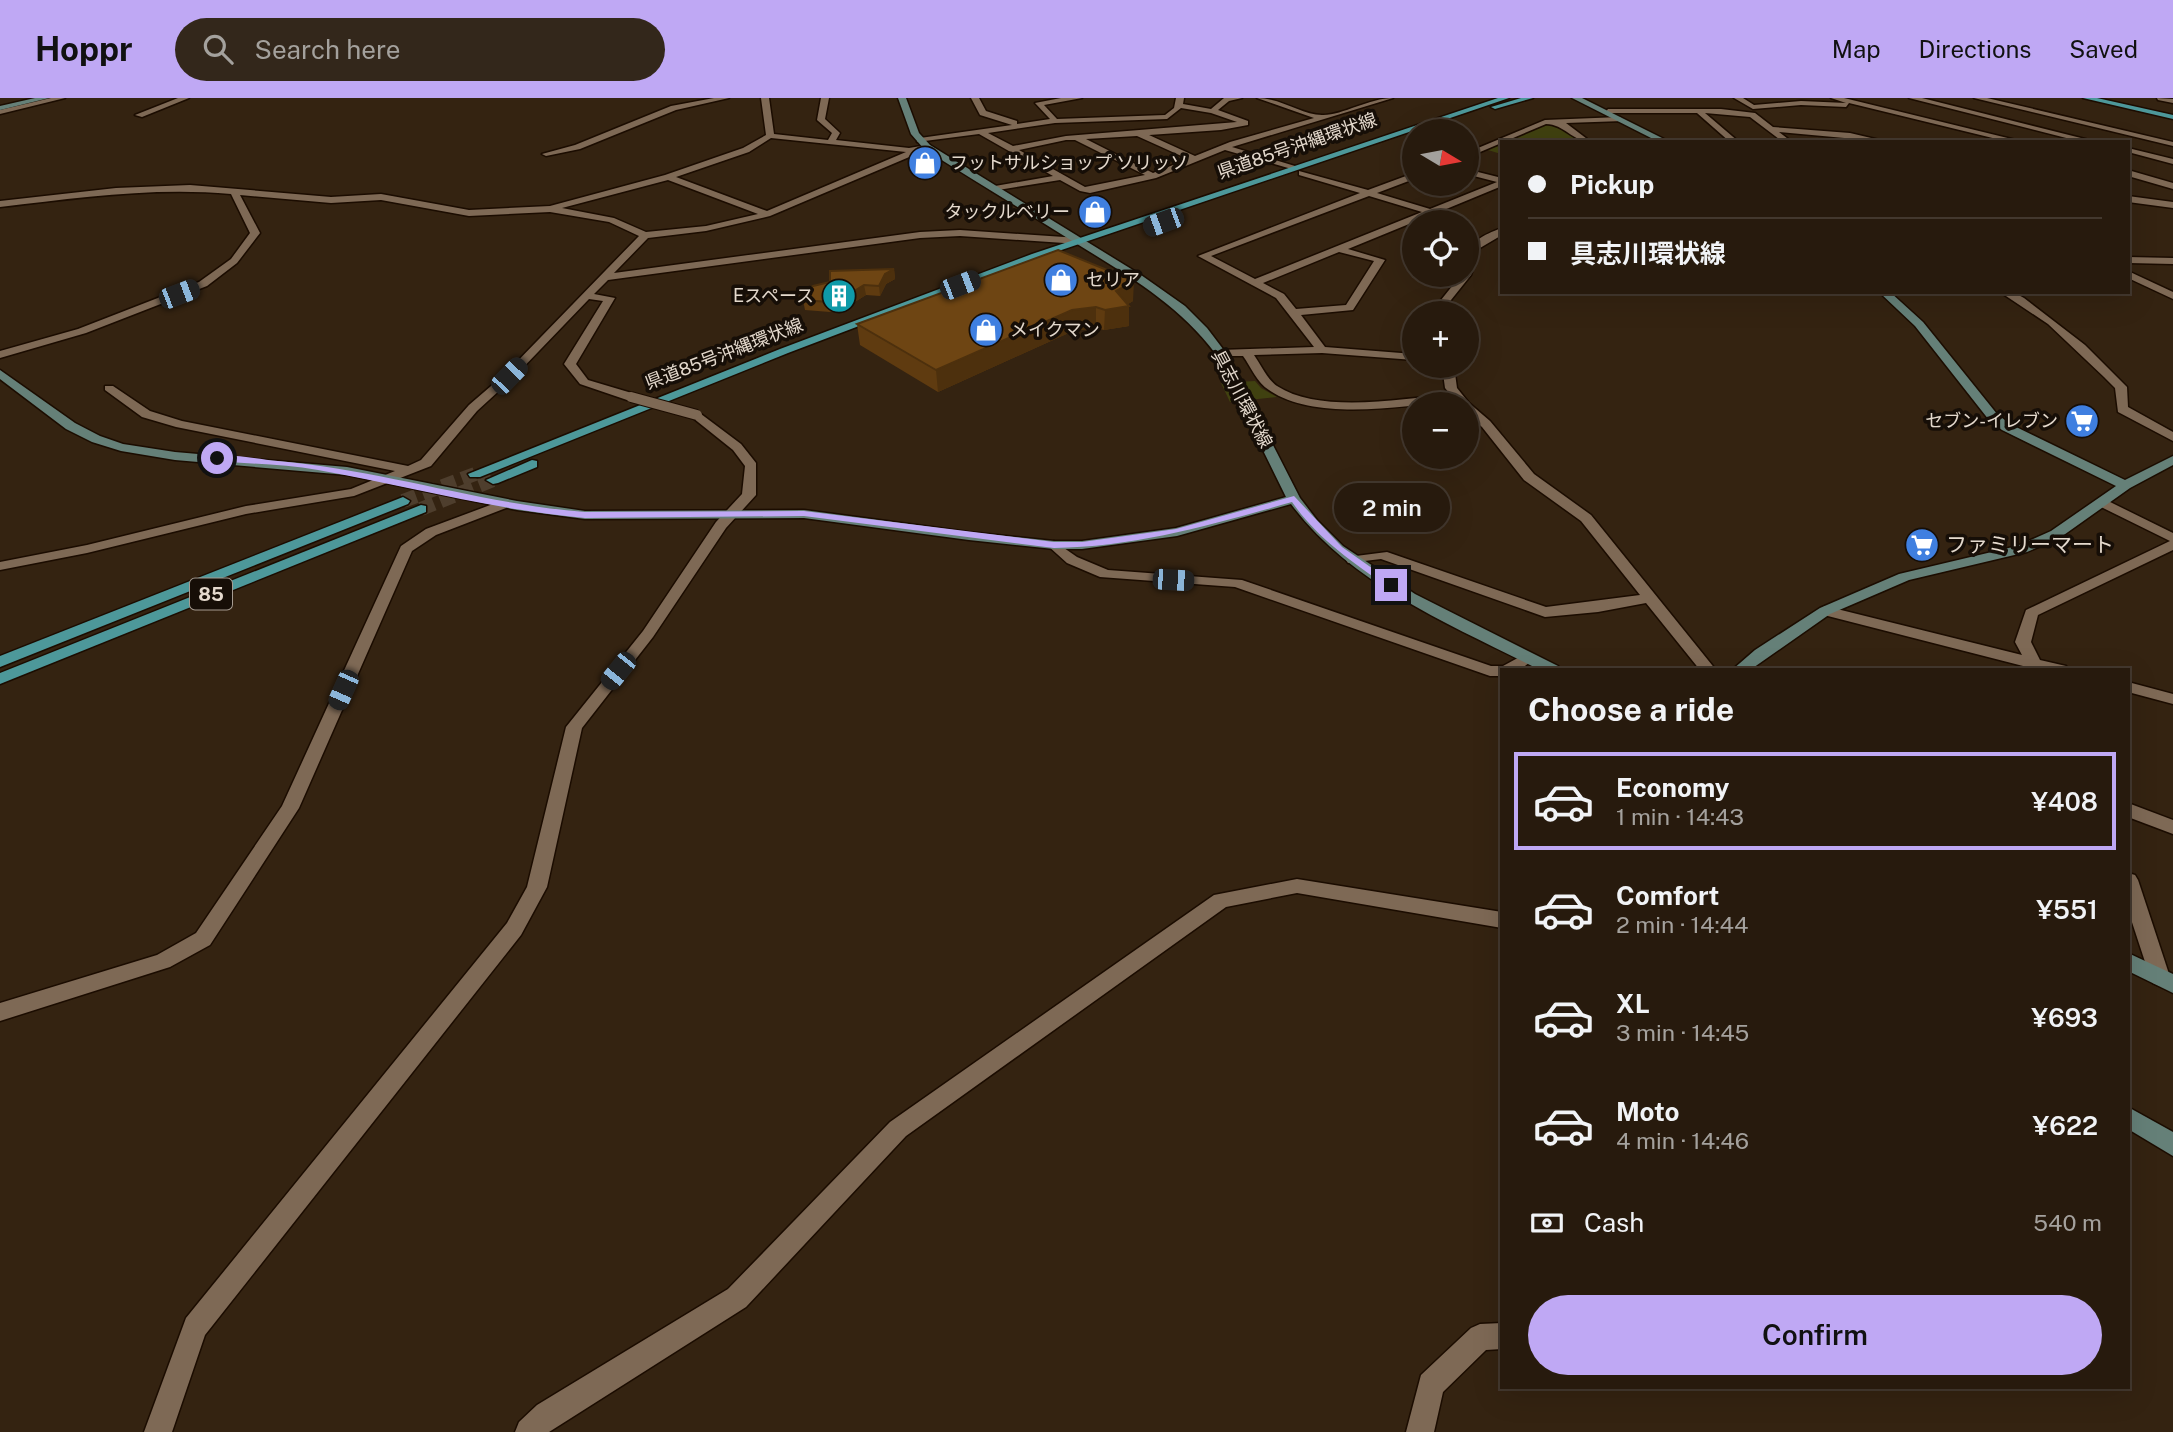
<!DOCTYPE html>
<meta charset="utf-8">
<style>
:root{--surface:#271a0d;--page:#33271b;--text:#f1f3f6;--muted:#a4a19d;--line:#43382e;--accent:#bfa8f4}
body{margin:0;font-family:"Public Sans","Noto Sans JP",sans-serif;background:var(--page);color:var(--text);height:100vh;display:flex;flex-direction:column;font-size:26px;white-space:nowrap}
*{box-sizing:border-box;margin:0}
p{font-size:23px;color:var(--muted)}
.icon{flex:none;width:38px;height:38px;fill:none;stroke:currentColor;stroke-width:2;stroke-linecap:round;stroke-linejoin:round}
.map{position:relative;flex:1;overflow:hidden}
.side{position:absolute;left:1500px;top:570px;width:630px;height:721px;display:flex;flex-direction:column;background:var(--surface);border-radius:0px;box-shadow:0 7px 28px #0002,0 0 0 2px var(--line)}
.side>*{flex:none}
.banner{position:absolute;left:1500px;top:42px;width:630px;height:154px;border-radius:0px;box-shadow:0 7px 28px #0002,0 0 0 2px var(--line);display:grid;align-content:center;height:154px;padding:0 28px;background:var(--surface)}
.needle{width:46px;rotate:100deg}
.controls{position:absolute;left:1402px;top:21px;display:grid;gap:14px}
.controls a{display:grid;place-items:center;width:77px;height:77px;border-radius:50%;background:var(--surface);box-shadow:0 7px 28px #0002,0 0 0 2px var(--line);font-size:35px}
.end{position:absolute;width:32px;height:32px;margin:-16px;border:9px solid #bfa8f4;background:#111;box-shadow:0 0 0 4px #111}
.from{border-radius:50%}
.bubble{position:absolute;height:49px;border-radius:24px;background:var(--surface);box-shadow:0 7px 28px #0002,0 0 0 2px var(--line);font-size:23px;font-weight:600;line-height:49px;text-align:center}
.car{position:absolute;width:21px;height:42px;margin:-21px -10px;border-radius:9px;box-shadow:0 0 5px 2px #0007;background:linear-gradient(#222 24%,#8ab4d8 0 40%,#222 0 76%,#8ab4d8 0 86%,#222 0)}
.banner b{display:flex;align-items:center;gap:24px;height:66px;font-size:26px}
.banner b+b{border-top:2px solid var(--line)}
.banner i{width:18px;height:18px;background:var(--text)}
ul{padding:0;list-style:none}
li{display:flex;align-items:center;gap:21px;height:98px;margin:0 14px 10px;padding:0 14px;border:4px solid transparent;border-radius:0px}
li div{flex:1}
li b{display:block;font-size:26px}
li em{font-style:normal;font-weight:600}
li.active{border-color:var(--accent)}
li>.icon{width:63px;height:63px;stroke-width:1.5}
h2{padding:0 28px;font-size:32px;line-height:84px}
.pay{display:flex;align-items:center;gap:18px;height:77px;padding:0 28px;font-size:26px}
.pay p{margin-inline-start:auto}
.action{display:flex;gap:14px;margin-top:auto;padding:14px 28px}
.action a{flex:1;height:80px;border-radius:42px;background:var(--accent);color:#111;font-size:28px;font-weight:600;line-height:80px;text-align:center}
header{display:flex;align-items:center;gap:42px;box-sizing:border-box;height:98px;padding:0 35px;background:var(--accent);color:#111}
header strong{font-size:33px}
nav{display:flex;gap:38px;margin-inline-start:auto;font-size:24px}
.search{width:490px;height:63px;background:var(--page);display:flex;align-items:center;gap:18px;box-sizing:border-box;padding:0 24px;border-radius:38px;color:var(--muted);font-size:26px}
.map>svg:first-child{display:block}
.green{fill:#404110}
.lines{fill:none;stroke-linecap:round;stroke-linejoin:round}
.primary-tunnel{stroke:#4e3e2d;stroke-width:14;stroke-dasharray:14 7;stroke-linecap:butt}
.street-casing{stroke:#1b0c00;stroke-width:3}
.secondary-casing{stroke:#1b0c00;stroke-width:3}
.primary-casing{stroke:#1b0c00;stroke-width:3}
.street{fill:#7e6955;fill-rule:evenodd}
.secondary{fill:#658078;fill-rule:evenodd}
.primary{fill:#4d989a;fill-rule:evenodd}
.street-bridge-casing{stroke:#1b0c00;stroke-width:12;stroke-linecap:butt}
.street-bridge{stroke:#7e6955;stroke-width:10}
.wall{fill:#5f3b10}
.shaded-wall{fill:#4d300d}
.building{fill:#6e4513;stroke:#4d300d;stroke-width:2}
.route{fill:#bfa8f4}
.labels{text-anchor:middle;stroke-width:7;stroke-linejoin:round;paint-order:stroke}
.far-street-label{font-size:18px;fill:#e4d9cd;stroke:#160e07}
.far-poi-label{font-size:18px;fill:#e4d9cd;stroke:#160e07;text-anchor:start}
.shield{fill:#160e07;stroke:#a69c92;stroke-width:2}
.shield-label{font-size:19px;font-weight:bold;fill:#e4d9cd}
.poi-label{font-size:21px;fill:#e4d9cd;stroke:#160e07;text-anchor:start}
</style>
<header>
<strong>Hoppr</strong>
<div class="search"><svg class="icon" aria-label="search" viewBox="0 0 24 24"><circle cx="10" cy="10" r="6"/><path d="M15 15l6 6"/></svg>Search here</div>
<nav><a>Map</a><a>Directions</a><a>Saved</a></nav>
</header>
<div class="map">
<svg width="2173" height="1334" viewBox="0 0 2173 1334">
<rect width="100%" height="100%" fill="#342311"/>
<g class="green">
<path d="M1544 24 1560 25 1586 44H1502L1501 56 1478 49Z"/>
<path d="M1255 283 1261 290 1277 299 1230 304 1221 285Z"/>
</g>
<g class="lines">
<g class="primary-tunnel">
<path d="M403 403 475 376"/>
<path d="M421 411 493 382"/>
</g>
<g class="street-casing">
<g id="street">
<path d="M51 0H65L0 16V12Z"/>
<path d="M178 0H189L142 19 135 17Z"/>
<path d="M714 0H729L676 12 580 51 546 58 542 56 575 47 671 8Z"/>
<path d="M761 0H769L774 36 828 42 832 35 817 22 821 0H829L825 21 840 35 836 42 909 50 927 47 931 49 914 54V57L770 118 706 133 648 140 614 175 920 134 960 132 1079 140 1084 143 1079 146 960 138 920 140 608 182 594 196 615 200 576 266 588 282 635 296V302H627L580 286 564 266 603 203 589 201 513 280 477 313 431 368 354 398 246 416 87 455 0 472V464L87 447 246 408 351 391 395 373 176 329 142 319 105 292V288H113L150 313 182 323 408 368 421 362 469 307 505 276 639 138 609 124 550 114 469 118 381 102 331 105 240 97 260 135 237 165 207 188 86 235 0 260V253L78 231 199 184 231 161 250 135 231 96C153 89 77 100 0 109V103L116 90 190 87 331 99 381 96 469 112 550 108 665 77 743 50 766 37ZM771 40 906 54 767 113 676 79 749 54ZM668 82 758 116 706 128 646 134 614 120 562 110Z"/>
<path d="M971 0H979L986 13 1017 23V26L1050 21 1035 5 1061 0H1082L1044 7 1057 21 1165 17 1174 10 1176 0H1184L1183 6 1211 11 1224 0H1242L1229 3 1218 12 1248 23V27L1221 32 1149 37 1195 58 1230 44 1314 20 1257 0C1281 0 1302 17 1322 17 1341 18 1369 0 1393 0L1232 49 1295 68V72L1225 52 1156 80 1090 95 1080 93 1060 82 992 93 995 88 1053 78 979 36 917 44 920 40 1012 27 980 17ZM1181 10 1211 15 1237 24 1066 38 1013 48 988 35 1055 25 1167 21ZM1137 38 1188 61 1153 75 1086 41ZM1066 42H1075L1145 77 1085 89 1019 52Z"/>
<path d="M1734 0H1743L1754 7 1801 3 1846 5 1831 0H1844L2024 44H2009L1849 5 1846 9 1801 7 1753 11Z"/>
<path d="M1909 0H1922L2097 44H2082Z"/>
<path d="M1974 0H1987L2173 44V48Z"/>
<path d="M2157 0 2173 1V5L2158 2Z"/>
<path d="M1608 11H1721L1755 15 1773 29 1850 35 1888 44 1779 34 1792 44H1783L1750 19 1705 15 1739 44H1730L1697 15H1605Z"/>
<path d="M1620 19 1623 23 1566 25 1591 44C1573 44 1564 26 1546 26L1466 60V55L1545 22Z"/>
<path d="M2128 50 2173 61V66L2128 54Z"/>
<path d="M1466 71 1502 80V88L1439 114 1467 122V126L1431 117 1348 151 1385 162 1353 212 1301 217 1325 249 1414 256V262L1322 255 1254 257C1261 267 1267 281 1277 288 1320 316 1401 301 1450 296L1445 290 1442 268H1454L1457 290 1469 305 1490 323 1534 376 1591 417 1716 572H1700L1646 505 1598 514 1545 519 1381 461 1348 465 1346 462 1348 459 1387 454 1546 509 1640 497 1581 423 1524 382 1482 329 1466 315V306H1458L1455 303C1403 308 1315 324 1269 292 1257 285 1251 269 1243 258H1220L1214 255 1220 252 1314 249 1276 200 1198 158 1360 95 1299 77V73L1368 92 1414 75V81L1377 95 1430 111 1497 84 1466 76ZM1369 98 1422 114 1255 181 1211 158ZM1339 154 1374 163 1346 207 1296 211 1284 196 1263 185Z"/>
<path d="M2128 72 2173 85V91L2128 78Z"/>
<path d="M2128 98 2173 104V110L2128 104Z"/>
<path d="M1502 130V137L1480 150 1471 177 1447 207V215H1437V207L1461 177H1466C1466 148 1474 140 1502 130Z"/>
<path d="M2128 159 2173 160V166L2128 165Z"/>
<path d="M2128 173 2173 194V201L2128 180Z"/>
<path d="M2000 194H2013L2024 200 2085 247 2127 289 2128 309 2173 334V343L2118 314 2115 290 2104 279 2048 226Z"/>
<path d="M697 313 741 346 756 365V397L726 430 653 539 582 630 547 789 521 837 205 1237 172 1334H144L186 1220 507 825 527 789 566 629 643 533 716 424 742 396 745 368 733 352 693 320V314Z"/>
<path d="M2104 401 2173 435V452L2038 517 2031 544 2040 562 2066 568 2068 572H2029L2027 569 1820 516 1817 513 1825 508 2022 557 2015 544 2026 512 2170 443 2099 408 2097 405Z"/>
<path d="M501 403 506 404V410L436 437 412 453 299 710 210 847 170 869 0 923V905L157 857 196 835 282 708 401 448 426 431Z"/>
<path d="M1054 443 1077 459 1108 472 1242 482 1491 568H1503L1527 555 1535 560 1520 572H1502V578H1490L1235 489 1100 479 1067 465 1047 447Z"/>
<path d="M2128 584 2173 596V606L2128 594Z"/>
<path d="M2128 705 2173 722V736L2128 719Z"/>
<path d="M2128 775 2135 777 2138 782 2170 879 2167 885 2160 888 2153 885 2150 879 2128 812Z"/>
<path d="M1297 781 1502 814V830L1297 795 1226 809 906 1038 746 1209 549 1334H515L519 1324 537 1307 728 1191 890 1024 1214 797Z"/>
<path d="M1502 1225V1251L1486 1252 1443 1294 1434 1334H1406L1421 1277 1471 1230 1480 1226Z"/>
</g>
</g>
<g class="secondary-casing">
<g id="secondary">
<path d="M35 0H49L0 12V8Z"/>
<path d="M898 0H906L919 35 930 47 1141 177 1185 208 1207 230 1226 255 1300 400 1317 422 1343 448 1415 496 1558 568 1560 572H1540C1452 527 1351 487 1291 406L1177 438 1082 451H1054L969 442 804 420 585 421 517 412 347 377 175 362 121 353 92 344 66 331 0 281V272L75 325 100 338 123 346 175 354 347 369 517 403 585 413 804 412 969 434 1054 443H1082L1176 430 1286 399 1215 255C1177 204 1122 174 1069 141 1021 111 972 81 924 51L911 36Z"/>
<path d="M1572 0H1582L1670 44H1659Z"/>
<path d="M1879 194H1890L1923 224 1997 316 2010 326 2125 382 2173 358V367L2130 390 2061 439 2027 454 1909 482 1830 516 1750 572H1732L1755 552 1820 510 1899 476 2017 448 2051 433 2116 388 2002 332 1989 322 1915 228Z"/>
<path d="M2128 855 2173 876V895L2128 873Z"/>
<path d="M2128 1009 2173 1034V1058L2128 1031Z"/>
</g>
</g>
<g class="primary-casing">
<g id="primary">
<path d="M1498 0H1509L1038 160 788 255 480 379H470L468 376 780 251 1032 156Z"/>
<path d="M1521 0H1533L1495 11 1491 9Z"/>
<path d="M2083 0H2097L2173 17V21Z"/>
<path d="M532 362 537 363V369L498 385 493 386 486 382Z"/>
<path d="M403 399 410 403 408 406 0 569V558Z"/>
<path d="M421 407 426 408V414L0 586V575Z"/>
</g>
</g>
<use href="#street" class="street"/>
<use href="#secondary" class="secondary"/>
<use href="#primary" class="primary"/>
<g class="street-bridge-casing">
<path id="street-bridge" d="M631 299 697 317"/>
</g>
<use href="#street-bridge" class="street-bridge"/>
</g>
<g class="wall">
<path d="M894 171 895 181 886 186 880 198 866 197 845 210 830 214 805 212 803 202Z"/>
<path d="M1133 203 1128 206 1129 228 1104 232 1096 230 1073 233 938 294 860 247 857 226Z"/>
</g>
<g class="shaded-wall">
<path d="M894 171 895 181 886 186 880 198 879 188 885 176Z"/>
<path d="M1134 183 1133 203 1123 209 1129 208V228L1104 232 1105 212 1116 193Z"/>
<path d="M864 187 866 197 845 210 830 214 829 204Z"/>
<path d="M1096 209V230L1073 233 938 294 936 272 1072 212Z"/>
</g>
<g class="building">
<path d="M1058 152 1134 183 1116 193 1129 208 1105 212 1096 209 1072 212 936 272 857 226Z"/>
<path d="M894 171 885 176 879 188 864 187 843 200 829 204 803 202V196L813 188 830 184V173Z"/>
</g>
<path class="route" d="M214 358C235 356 258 361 278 363 382 372 482 406 585 414L804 413 1054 444H1082L1176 431 1294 398 1342 449 1396 487 1388 489C1351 463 1318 441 1292 404 1214 426 1136 449 1054 450L804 418 585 420C495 412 407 388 318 372 285 366 250 366 217 363Z"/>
<defs>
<g id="shop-disc" transform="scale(1.75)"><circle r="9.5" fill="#3f7fe0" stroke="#160e07"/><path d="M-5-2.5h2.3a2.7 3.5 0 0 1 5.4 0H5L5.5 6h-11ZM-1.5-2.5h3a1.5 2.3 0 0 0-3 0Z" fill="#fff"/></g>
<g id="building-disc" transform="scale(1.75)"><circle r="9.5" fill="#0f9aa8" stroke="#160e07"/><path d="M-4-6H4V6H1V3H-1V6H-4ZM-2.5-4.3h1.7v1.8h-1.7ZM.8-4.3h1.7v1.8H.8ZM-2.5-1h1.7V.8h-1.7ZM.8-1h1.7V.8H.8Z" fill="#fff"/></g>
<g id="supermarket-disc" transform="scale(1.75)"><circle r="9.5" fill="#3f7fe0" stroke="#160e07"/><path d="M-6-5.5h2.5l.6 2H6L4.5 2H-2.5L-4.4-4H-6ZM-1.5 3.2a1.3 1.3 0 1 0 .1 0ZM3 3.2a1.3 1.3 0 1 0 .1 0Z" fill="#fff"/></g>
</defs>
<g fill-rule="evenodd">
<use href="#shop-disc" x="925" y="65"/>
<use href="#shop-disc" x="1095" y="114"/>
<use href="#shop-disc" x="1061" y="182"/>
<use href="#building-disc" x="839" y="198"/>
<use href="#shop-disc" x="986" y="232"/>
<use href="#supermarket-disc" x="2082" y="323"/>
<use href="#supermarket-disc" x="1922" y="447"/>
</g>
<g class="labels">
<g class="far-street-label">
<text transform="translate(1297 48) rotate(-19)" y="6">県道85号沖縄環状線</text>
<text transform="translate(724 256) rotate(-21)" y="6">県道85号沖縄環状線</text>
<text transform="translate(1242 301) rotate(62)" y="6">具志川環状線</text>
</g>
<g class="far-poi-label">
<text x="950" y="71">フットサルショップ ソリッソ</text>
<text x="1070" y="120" text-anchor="end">タックルベリー</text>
<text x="1086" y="188">セリア</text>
<text x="814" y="204" text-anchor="end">Eスペース</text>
<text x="1010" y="238">メイクマン</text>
<text x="2058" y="329" text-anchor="end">セブン-イレブン</text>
</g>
<rect class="shield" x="190" y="480.5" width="42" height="31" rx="5"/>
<g class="shield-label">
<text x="211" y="503">85</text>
</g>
<g class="poi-label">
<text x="1946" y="454">ファミリーマート</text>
</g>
</g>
</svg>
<div class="controls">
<a><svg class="needle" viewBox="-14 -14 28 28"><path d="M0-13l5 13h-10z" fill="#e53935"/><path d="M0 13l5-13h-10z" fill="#a4a19d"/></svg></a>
<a><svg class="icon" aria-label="locate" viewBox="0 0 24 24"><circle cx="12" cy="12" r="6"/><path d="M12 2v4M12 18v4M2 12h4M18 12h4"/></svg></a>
<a>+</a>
<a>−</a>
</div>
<i class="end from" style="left:217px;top:360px"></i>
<i class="end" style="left:1391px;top:487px"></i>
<div class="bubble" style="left:1334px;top:385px;width:116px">2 min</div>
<i class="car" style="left:1163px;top:124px;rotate:250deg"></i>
<i class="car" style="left:960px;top:187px;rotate:69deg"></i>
<i class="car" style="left:179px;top:196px;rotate:69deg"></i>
<i class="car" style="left:509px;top:278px;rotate:44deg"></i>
<i class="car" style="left:1173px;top:482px;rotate:93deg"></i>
<i class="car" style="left:618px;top:573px;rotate:219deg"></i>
<i class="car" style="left:343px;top:592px;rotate:204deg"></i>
<div class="banner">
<b><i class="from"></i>Pickup</b>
<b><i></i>具志川環状線</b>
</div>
<section class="side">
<h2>Choose a ride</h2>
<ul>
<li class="active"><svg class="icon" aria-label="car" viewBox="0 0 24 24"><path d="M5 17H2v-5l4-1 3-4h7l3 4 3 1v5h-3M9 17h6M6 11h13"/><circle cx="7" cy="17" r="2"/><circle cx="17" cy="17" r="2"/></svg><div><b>Economy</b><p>1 min · 14:43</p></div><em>¥408</em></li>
<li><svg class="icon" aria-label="car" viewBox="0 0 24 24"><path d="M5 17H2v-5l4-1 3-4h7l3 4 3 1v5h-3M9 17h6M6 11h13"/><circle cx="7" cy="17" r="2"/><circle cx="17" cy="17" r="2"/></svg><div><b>Comfort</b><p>2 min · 14:44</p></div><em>¥551</em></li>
<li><svg class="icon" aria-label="car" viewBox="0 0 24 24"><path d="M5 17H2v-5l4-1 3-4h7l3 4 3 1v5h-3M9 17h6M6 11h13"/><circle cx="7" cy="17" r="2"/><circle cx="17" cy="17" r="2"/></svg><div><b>XL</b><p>3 min · 14:45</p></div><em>¥693</em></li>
<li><svg class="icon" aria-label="car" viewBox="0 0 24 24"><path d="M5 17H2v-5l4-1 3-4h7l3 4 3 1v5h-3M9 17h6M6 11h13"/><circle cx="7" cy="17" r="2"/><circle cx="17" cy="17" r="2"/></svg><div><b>Moto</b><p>4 min · 14:46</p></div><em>¥622</em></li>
</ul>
<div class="pay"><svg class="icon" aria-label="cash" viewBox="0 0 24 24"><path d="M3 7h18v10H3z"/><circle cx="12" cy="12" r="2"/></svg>Cash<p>540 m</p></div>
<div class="action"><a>Confirm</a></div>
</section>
</div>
